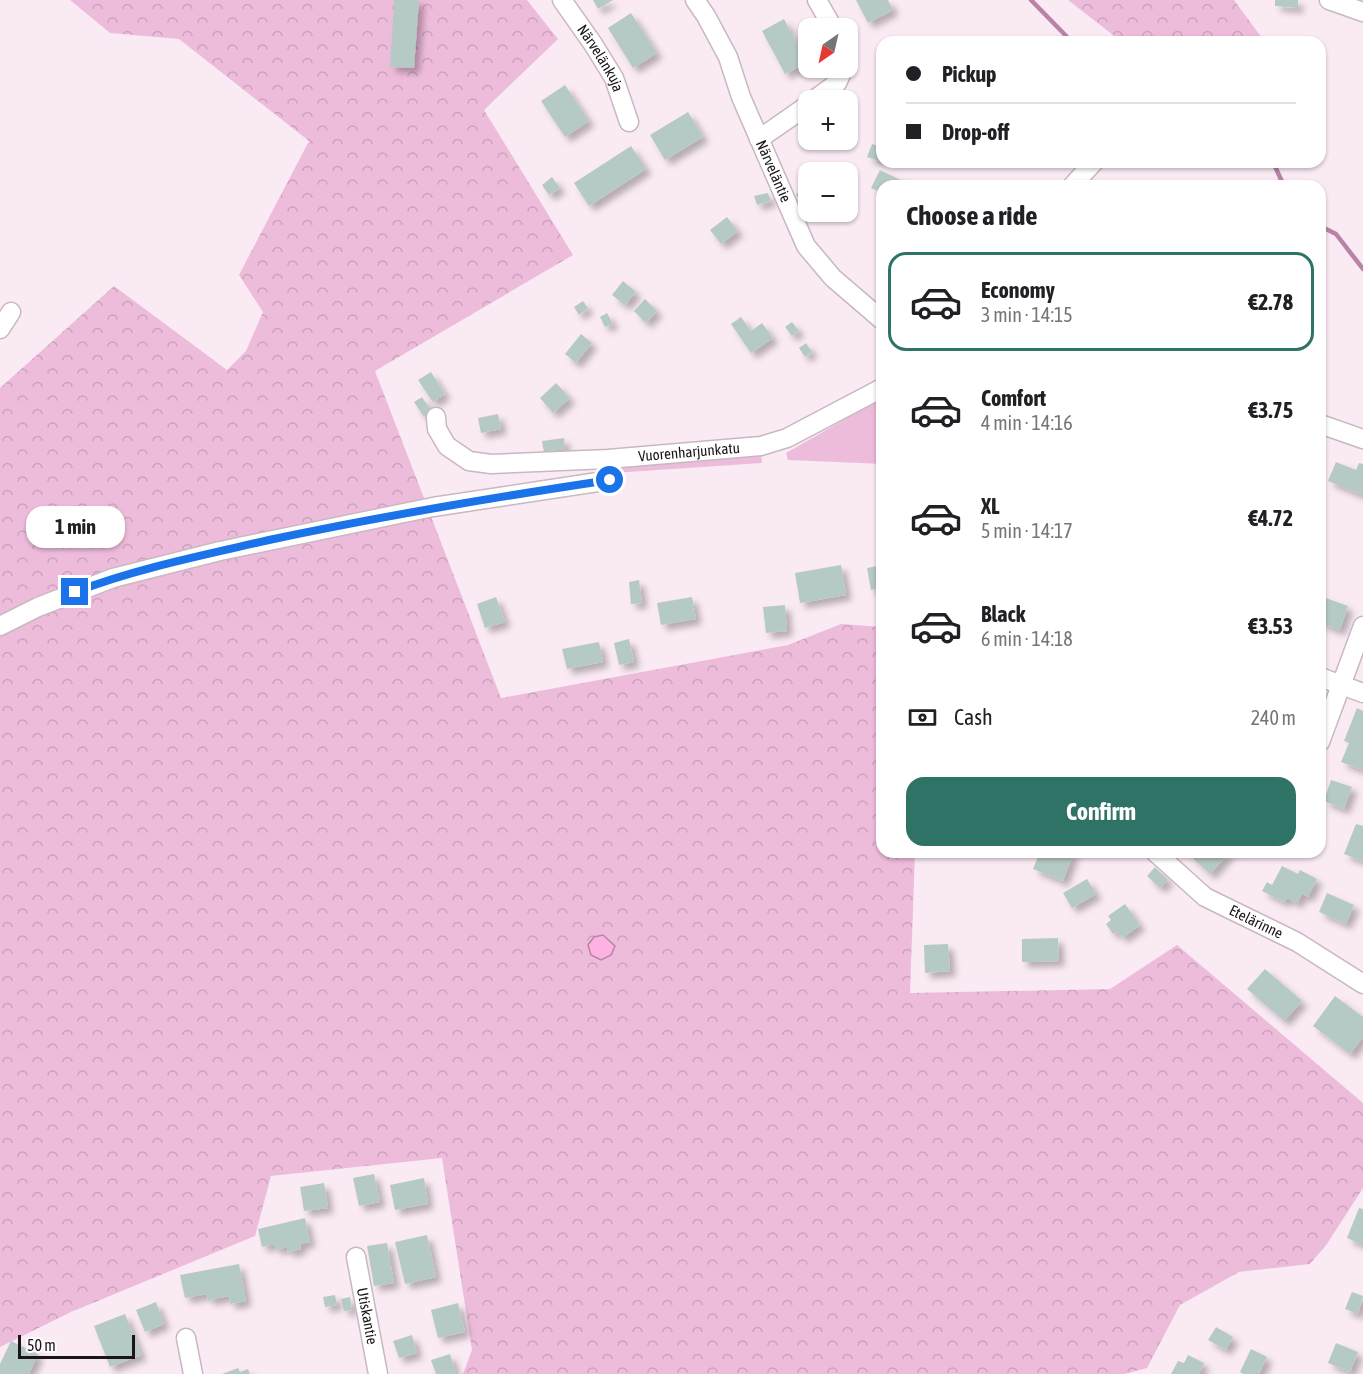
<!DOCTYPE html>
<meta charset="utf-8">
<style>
:root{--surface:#fff;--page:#f6f6f6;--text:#202124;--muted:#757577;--line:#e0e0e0;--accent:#2f7366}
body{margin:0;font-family:"Asap Condensed",sans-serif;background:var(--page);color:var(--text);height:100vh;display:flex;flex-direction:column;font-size:22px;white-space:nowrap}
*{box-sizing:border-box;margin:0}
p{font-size:20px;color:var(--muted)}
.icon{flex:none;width:33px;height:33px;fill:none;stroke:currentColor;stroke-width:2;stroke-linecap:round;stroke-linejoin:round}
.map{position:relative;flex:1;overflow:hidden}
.details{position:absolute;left:876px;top:180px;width:450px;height:678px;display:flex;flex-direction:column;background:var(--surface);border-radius:18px;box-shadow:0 2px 4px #0004}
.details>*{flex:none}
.top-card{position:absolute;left:876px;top:36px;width:450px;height:132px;border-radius:18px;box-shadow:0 2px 4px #0004;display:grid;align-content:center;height:132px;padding:0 30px;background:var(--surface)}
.needle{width:39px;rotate:214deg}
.fabs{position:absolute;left:798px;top:18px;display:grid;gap:12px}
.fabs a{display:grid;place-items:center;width:60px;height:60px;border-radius:12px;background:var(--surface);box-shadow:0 2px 4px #0004;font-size:30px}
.scale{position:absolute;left:18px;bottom:15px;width:117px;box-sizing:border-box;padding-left:6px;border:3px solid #1b1519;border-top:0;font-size:16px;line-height:21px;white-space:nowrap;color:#1b1519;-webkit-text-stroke:4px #fffbfd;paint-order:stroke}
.end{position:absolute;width:27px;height:27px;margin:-14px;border:8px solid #1a73e8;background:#fff;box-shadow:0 0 0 3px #fff}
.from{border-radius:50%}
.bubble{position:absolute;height:42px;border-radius:18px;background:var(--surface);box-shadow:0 2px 4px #0004;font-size:20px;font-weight:700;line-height:42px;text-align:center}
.top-card b{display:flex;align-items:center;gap:21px;height:57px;font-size:22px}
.top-card b+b{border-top:2px solid var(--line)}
.top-card i{width:15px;height:15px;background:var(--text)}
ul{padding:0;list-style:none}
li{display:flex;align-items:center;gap:18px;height:99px;margin:0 12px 9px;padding:0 18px;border:3px solid transparent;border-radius:18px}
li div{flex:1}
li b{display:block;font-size:22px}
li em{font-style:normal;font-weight:700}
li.current{border-color:var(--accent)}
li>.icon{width:54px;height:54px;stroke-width:1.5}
h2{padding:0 30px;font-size:27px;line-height:72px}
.pay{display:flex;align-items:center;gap:15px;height:66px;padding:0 30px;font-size:22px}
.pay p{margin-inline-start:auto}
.button{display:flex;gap:12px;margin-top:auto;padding:12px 30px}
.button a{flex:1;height:69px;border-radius:18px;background:var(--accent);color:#fff;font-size:24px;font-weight:700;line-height:69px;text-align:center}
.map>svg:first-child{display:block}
.grass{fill:#eebcdb}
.forest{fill:url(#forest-crowns)}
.water{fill:#fdb2e3;stroke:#b983a6;stroke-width:1.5}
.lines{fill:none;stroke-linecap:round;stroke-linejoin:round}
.stream{stroke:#b983a6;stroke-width:4.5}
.building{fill:#b6cac5;filter:url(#shadow)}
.minor-casing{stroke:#c8b8c2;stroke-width:21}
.minor{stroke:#fff;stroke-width:18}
.route{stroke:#1a73e8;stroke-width:8}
.labels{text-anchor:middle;stroke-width:4.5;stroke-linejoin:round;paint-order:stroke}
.street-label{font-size:15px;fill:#1b1519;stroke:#fffbfd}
</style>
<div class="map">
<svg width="1363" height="1374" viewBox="0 0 1363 1374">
<defs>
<pattern id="forest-crowns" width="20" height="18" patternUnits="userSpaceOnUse" patternTransform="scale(1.5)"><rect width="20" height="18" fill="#eebcdb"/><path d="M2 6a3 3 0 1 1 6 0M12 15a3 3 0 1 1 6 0" fill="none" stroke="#cca1bb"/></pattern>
<filter id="shadow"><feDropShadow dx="5.5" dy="5.5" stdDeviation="3" flood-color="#0004"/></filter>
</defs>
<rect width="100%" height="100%" fill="#faeaf4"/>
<g class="grass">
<path d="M882 398V464L788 460 786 453Z"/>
<path d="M761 453 762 463 613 473 623 464Z"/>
</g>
<g class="forest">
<path d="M70 0H527L558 39 484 110 573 255 375 371 501 698 788 645 841 624 882 627V852H915L910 993 1110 989 1177 945 1363 1103V1188L1327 1244 1310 1264 1239 1272 1180 1305 1147 1368 1124 1374H463L472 1350 442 1158 271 1176 255 1236 71 1312 0 1347V388L114 286 227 370 246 351 263 312 239 275 309 141 179 39 110 33Z"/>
<path d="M1068 0H1234L1265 42H1122Z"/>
</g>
<path class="water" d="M603 935 615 946 611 955 601 960 591 955 588 945 594 937Z"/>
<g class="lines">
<g class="stream">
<path d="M1031 0 1072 42"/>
<path d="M1273 162 1284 186"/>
<path d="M1320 226 1336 234 1363 269"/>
</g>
</g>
<g class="building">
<path d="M394 0H419L414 68 390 67Z"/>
<path d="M593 0H613L598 9Z"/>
<path d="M856 0H888L893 10 868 23Z"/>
<path d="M1275 0H1298V8L1275 6Z"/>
<path d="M631 13 657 53 633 68 608 28Z"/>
<path d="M784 19 807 62 785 74 762 31Z"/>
<path d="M565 85 589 121 565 137 541 101Z"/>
<path d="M688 112 703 137 665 160 650 135Z"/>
<path d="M872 144 882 147 878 161 867 157Z"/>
<path d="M631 146 646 169 589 206 574 183Z"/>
<path d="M880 170 913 186H882V193L871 188Z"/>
<path d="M552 177 560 188 549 195 542 185Z"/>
<path d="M803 190 808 201 801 204 796 194Z"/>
<path d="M768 193 771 201 757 205 754 196Z"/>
<path d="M727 217 738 231 721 244 710 230Z"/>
<path d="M623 281 636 292 625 305 612 295Z"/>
<path d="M645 299 657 311 646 323 634 311Z"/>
<path d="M583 301 588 308 579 315 574 307Z"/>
<path d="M607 313 613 324 605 327 600 317Z"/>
<path d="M741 317 751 331 762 323 773 338 751 353 731 324Z"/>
<path d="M792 322 799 331 792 336 785 327Z"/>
<path d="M581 334 592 343 576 363 565 354Z"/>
<path d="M806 343 812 352 805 357 799 348Z"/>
<path d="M431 372 445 394 433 402 418 380Z"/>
<path d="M556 383 570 398 553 413 540 398Z"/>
<path d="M422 397 432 412 424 417 414 402Z"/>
<path d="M498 414 501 429 481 433 478 418Z"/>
<path d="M564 438 565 449 544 452 542 441Z"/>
<path d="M1336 462 1356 470 1359 463 1363 464V495L1328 481Z"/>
<path d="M841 565 846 595 800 603 795 573Z"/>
<path d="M882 565V588L871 590 867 568Z"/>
<path d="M639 580 642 603 631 604 629 582Z"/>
<path d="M1320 596 1348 606 1340 630 1320 623Z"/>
<path d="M496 597 505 622 485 628 477 604Z"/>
<path d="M692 597 696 619 661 625 657 603Z"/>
<path d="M785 605 787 631 766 633 763 607Z"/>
<path d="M629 639 634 662 619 665 614 643Z"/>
<path d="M599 642 603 662 567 669 562 649Z"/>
<path d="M1357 708 1363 711V770L1341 762 1349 743 1344 741Z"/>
<path d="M1331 780 1352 787 1344 809 1324 801Z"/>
<path d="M1356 824 1363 826V861L1344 854Z"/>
<path d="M1040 852H1074L1063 881 1033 869Z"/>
<path d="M1186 852H1230L1210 874Z"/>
<path d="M1282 866 1298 874 1300 870 1317 879 1308 897 1302 894 1297 903 1287 898 1284 902 1262 891 1267 882 1272 885Z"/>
<path d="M1155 867 1168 880 1160 888 1147 876Z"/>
<path d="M1087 879 1096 894 1072 908 1063 893Z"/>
<path d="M1327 893 1354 905 1346 924 1319 912Z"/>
<path d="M1125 904 1140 925 1122 938 1118 931 1113 934 1106 924 1111 920 1108 916Z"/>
<path d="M1058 938 1059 961 1022 962V939Z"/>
<path d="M948 944 950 971 925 973 924 945Z"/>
<path d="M1265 969 1302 1001 1284 1021 1247 989Z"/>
<path d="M1335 996 1363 1017V1037L1350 1054 1313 1026Z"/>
<path d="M374 1174 380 1202 359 1206 353 1178Z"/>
<path d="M424 1178 428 1204 395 1210 390 1185Z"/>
<path d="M324 1183 328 1208 304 1211 300 1187Z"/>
<path d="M1359 1208 1363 1209V1245L1347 1238Z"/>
<path d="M305 1218 310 1242 300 1244 301 1249 288 1252 287 1247 276 1250 274 1244 262 1247 258 1229Z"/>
<path d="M427 1235 436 1277 405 1284 395 1242Z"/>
<path d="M387 1243 394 1283 374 1286 367 1246Z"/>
<path d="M239 1264 246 1301 230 1304 229 1296 208 1300 207 1294 185 1298 180 1275Z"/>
<path d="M1352 1292 1363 1296 1358 1314 1345 1309Z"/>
<path d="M335 1295 337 1305 325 1307 323 1297Z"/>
<path d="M350 1297 352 1310 344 1311 341 1299Z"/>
<path d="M156 1302 164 1324 145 1332 136 1310Z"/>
<path d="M458 1303 465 1332 438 1338 431 1310Z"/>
<path d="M125 1314 141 1355 110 1367 94 1326Z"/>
<path d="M1216 1327 1233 1337 1226 1350 1208 1340Z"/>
<path d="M412 1335 417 1353 399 1358 393 1341Z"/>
<path d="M11 1341 38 1354 29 1374H0V1364Z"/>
<path d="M1336 1343 1358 1352 1350 1372 1328 1363Z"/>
<path d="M1251 1349 1267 1357 1259 1374H1243L1240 1372Z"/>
<path d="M450 1354 456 1374H436L431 1360Z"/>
<path d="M1188 1355 1204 1363 1199 1374H1171L1178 1361 1184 1363Z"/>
<path d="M238 1368 240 1372 248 1369 250 1374H222Z"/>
</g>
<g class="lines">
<g class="minor-casing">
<g id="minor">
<path id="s1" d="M562 0 593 44 614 78 629 122"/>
<path id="s2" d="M695 0 706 16 728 57 741 97 806 246 833 278 882 320"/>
<path d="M817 0 833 28"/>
<path d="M1329 0 1363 12"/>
<path d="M814 100 837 83 844 68"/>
<path d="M759 139 808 105"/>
<path d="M1072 186 1094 162"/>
<path d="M0 329 11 312"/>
<path id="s3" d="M436 417 437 429 447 446 469 461 491 464 608 459 761 446 787 438 882 388"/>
<path d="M1320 424 1363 439"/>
<path d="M0 626 38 607 113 578 220 551 433 507 611 480"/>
<path d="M1320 677 1363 693"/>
<path d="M1320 742 1363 626"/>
<path id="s4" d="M1155 852 1205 897 1297 942 1363 984"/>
<path id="s5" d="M356 1257 378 1374"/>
<path d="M186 1338 193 1374"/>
</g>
</g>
<use href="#minor" class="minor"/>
</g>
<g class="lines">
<path class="route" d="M75 592C138 568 204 555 269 540 382 516 496 497 610 480"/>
</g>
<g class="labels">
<g class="street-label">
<text dy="5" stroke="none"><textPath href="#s1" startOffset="70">Närvelänkuja</textPath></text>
<text dy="5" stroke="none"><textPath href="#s2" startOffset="189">Närveläntie</textPath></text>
<text dy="5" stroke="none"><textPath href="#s3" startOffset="279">Vuorenharjunkatu</textPath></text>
<text dy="5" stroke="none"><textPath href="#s4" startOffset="124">Etelärinne</textPath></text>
<text dy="5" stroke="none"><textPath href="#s5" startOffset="60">Utiskantie</textPath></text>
</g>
</g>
</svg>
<div class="fabs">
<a><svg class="needle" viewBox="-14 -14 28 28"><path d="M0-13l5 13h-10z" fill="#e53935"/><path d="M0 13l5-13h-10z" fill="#757577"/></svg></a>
<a>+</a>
<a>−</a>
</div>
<div class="scale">50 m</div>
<i class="end from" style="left:610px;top:480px"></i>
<i class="end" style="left:75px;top:592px"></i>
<div class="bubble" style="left:26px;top:506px;width:99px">1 min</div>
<div class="top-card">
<b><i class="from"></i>Pickup</b>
<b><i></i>Drop-off</b>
</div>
<section class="details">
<h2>Choose a ride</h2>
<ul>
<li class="current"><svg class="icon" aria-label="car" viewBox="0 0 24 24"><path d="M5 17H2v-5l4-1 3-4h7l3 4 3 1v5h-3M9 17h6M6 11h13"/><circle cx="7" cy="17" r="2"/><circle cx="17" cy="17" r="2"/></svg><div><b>Economy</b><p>3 min · 14:15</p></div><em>€2.78</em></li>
<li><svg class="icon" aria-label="car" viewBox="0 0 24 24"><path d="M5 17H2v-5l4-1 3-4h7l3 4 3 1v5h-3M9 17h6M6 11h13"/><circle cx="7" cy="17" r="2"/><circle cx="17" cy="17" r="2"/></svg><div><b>Comfort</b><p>4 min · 14:16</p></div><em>€3.75</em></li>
<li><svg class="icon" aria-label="car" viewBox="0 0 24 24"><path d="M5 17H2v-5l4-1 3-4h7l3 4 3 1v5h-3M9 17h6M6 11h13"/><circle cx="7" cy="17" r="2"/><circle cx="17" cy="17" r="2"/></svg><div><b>XL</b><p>5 min · 14:17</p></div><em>€4.72</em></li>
<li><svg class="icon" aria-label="car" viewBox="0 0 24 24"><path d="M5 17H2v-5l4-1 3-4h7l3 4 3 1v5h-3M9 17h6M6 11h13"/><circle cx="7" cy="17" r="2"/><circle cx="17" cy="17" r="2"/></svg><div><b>Black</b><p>6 min · 14:18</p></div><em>€3.53</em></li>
</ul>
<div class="pay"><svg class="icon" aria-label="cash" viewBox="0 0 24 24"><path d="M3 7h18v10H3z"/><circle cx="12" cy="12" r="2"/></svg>Cash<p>240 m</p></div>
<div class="button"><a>Confirm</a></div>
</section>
</div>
